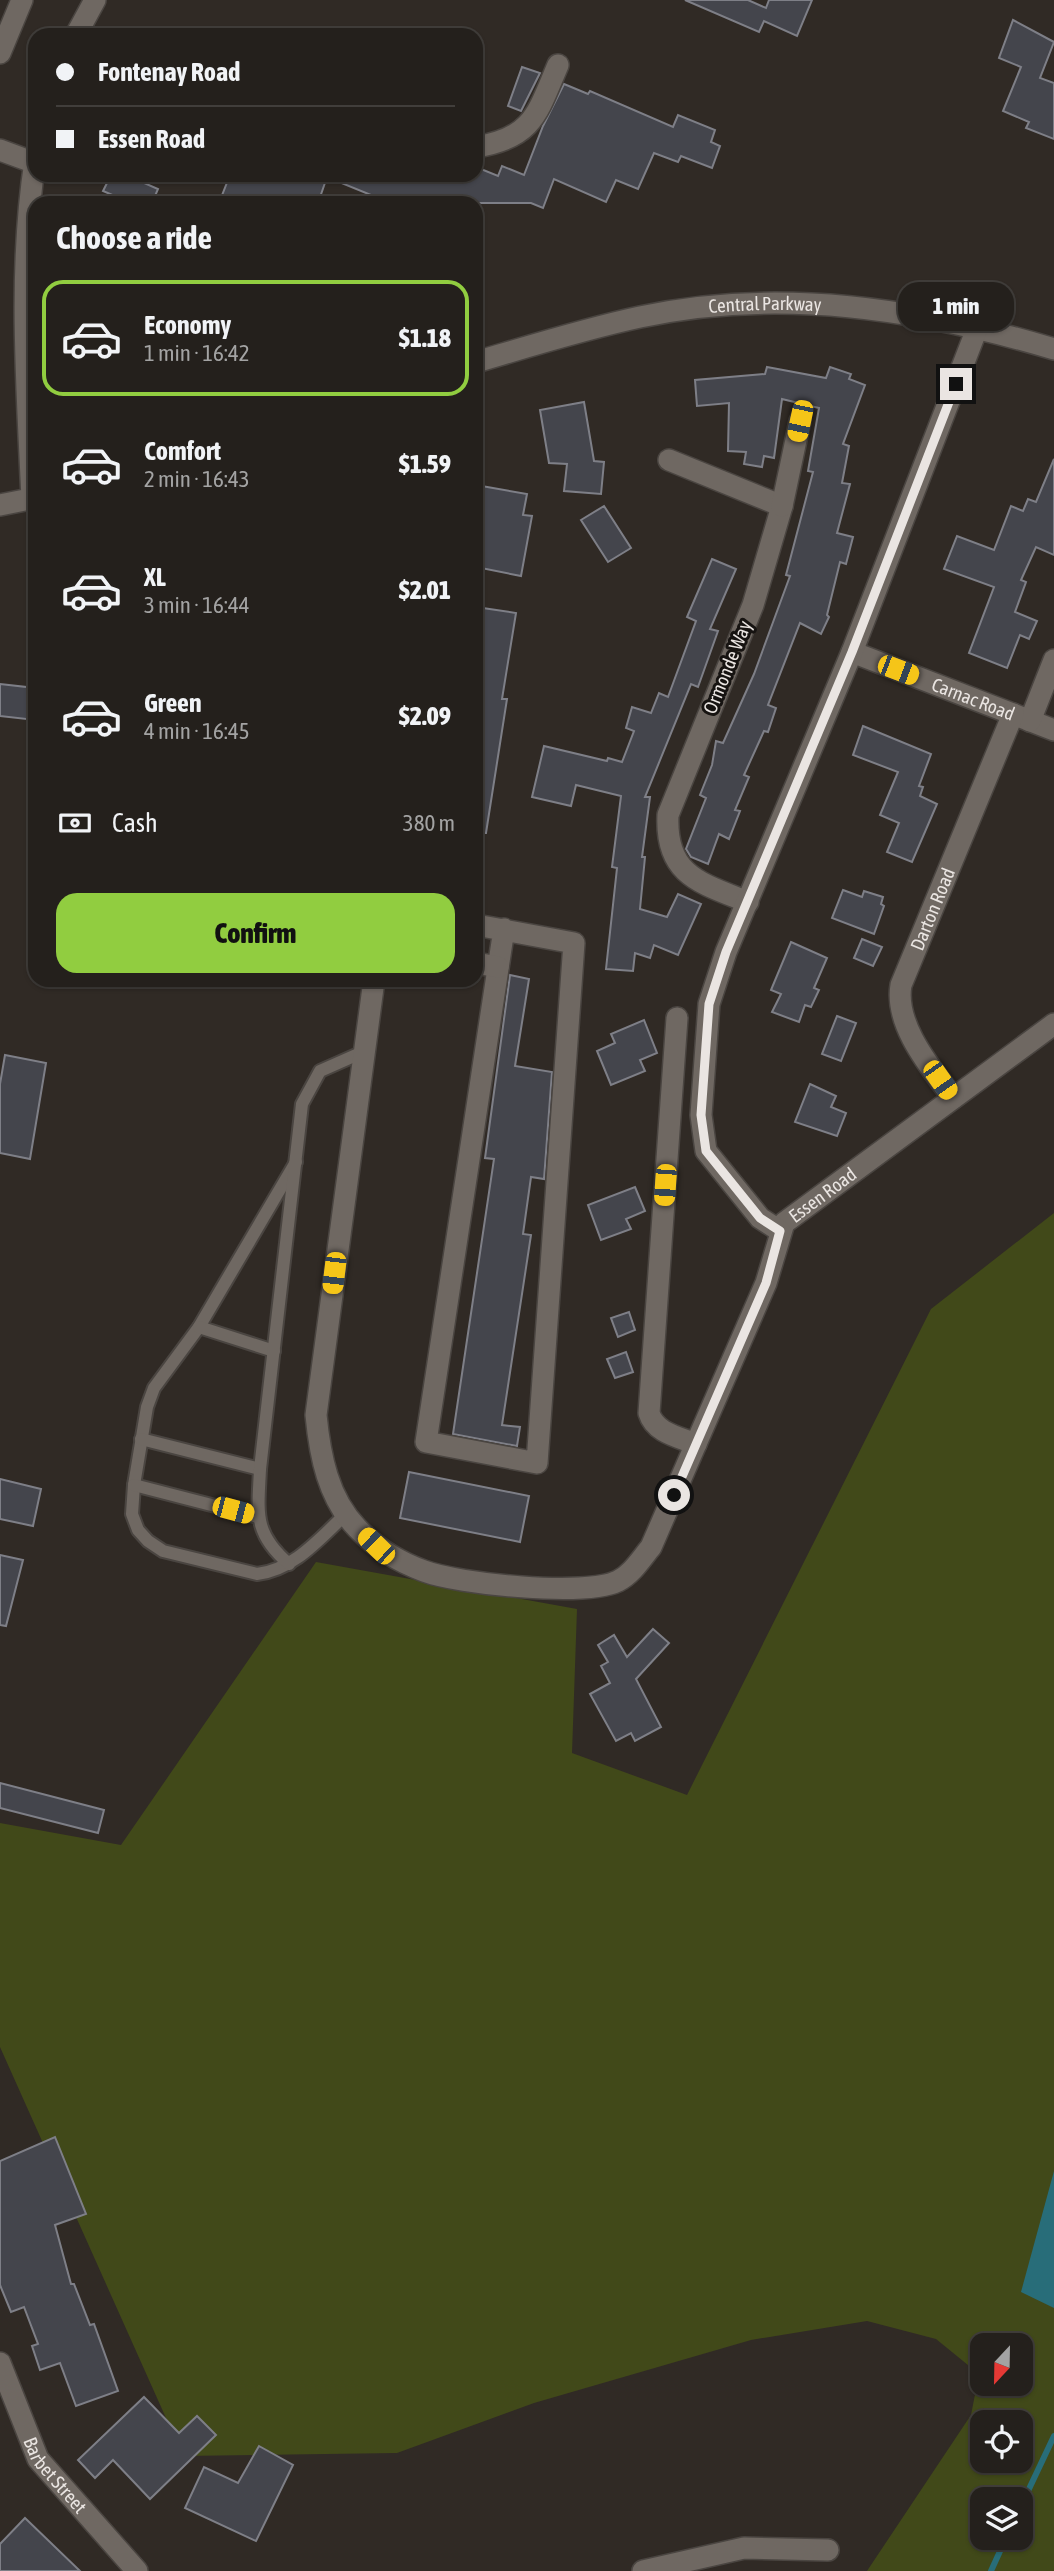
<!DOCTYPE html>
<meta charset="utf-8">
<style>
:root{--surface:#24201c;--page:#2c2825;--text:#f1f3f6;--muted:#a3a3a3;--line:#413e3b;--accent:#91cd40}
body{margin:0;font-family:"Asap Condensed",sans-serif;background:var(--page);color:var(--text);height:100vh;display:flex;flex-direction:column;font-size:26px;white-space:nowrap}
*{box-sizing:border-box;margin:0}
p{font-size:23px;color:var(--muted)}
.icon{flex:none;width:38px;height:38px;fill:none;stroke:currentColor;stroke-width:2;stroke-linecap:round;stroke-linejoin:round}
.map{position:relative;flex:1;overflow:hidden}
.panel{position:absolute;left:28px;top:196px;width:455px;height:791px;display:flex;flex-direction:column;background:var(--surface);border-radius:21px;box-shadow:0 2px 5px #0004,0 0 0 2px var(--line)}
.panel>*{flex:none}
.hud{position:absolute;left:28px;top:28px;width:455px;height:154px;border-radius:21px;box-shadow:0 2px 5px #0004,0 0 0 2px var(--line);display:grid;align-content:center;height:154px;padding:0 28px;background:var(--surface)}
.needle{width:46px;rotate:202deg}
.fabs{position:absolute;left:970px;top:2333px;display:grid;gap:14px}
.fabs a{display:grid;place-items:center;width:63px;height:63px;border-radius:14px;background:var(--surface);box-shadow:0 2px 5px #0004,0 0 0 2px var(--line);font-size:35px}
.end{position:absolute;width:32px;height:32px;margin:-16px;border:9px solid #eae5e2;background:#111;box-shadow:0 0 0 4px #111}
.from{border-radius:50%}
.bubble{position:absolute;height:49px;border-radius:21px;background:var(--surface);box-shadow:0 2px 5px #0004,0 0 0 2px var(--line);font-size:23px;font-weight:800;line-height:49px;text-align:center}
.car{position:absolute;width:21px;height:42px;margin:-21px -10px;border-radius:9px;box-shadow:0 0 5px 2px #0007;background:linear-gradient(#f5c518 24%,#345 0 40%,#f5c518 0 76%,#345 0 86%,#f5c518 0)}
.hud b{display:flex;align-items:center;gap:24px;height:66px;font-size:26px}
.hud b+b{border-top:2px solid var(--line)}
.hud i{width:18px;height:18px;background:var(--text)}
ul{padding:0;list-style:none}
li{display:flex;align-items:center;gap:21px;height:116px;margin:0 14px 10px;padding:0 14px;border:4px solid transparent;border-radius:21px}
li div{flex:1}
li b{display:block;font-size:26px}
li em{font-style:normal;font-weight:800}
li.current{border-color:var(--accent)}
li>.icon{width:63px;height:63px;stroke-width:1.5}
h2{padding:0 28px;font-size:32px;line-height:84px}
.pay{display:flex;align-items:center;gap:18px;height:77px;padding:0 28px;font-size:26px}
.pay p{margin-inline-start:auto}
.button{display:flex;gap:14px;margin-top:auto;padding:14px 28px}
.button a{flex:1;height:80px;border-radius:21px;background:var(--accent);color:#111;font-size:28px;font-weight:800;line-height:80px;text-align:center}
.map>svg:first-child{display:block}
.green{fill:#414919;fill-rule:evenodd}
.water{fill:#286d79}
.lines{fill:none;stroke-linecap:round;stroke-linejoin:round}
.stream{stroke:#286d79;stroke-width:6}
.building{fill:#44454c;stroke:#7e7f87;stroke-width:2}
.service-casing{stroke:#4a4541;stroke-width:16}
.minor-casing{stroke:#4a4541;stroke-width:24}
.service{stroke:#6f6862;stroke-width:12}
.minor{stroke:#6f6862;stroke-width:21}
.route{stroke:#eae5e2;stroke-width:9}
.labels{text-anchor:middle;stroke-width:6;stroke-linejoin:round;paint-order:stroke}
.street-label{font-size:19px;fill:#eae5e2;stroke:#161311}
</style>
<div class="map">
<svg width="1054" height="2571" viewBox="0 0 1054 2571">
<rect width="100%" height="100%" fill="#302a25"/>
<path class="green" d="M1054 1213V2571H867L971 2415 979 2374 936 2339 867 2321 751 2340 534 2403 397 2453 183 2456 0 2047V1823L121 1845 316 1562 577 1609 572 1753 687 1795 931 1309ZM982 2345H1020V2384H982ZM982 2422H1020V2460H982ZM982 2499H1020V2538H982Z"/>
<path class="water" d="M1054 2171V2308L1021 2292Z"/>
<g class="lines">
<g class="stream">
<path d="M1020 2508 1054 2436"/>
<path d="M991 2571 1006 2538"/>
</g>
</g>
<g class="building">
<path d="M685 0H748L766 8 769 0H812L797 36 764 21 759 32Z"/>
<path d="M1013 20 1054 42 1040 78 1054 83V139L1026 128 1029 122 1003 111 1021 67 999 58Z"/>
<path d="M522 67 540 73 521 111 508 106Z"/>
<path d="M564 84 588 94 590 91 673 127 678 115 715 130 711 142 720 146 712 168 681 156 678 162 654 153 638 189 616 180 606 202 554 179 543 208 531 203H373L376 197 327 177 318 203H219L230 175H476V167L498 176 502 166 524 175 543 126Z"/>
<path d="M111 175H126L158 189 152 203H131L103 191Z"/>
<path d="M767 367 826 378 830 367 851 374 849 379 865 385 843 444 849 446 842 483 850 484 837 533 853 537 846 564 840 562 827 615 829 617 821 634 800 623 768 705 776 708 768 732 764 731 744 775 749 777 735 810 740 811 729 839 719 834 708 864 691 857 686 849 706 798 700 795 712 765 716 741 723 743 754 674 790 576 786 575 813 472 808 471 819 408 782 399 774 458 764 456 762 467 744 464 746 452 728 451 729 403 697 406 695 380 765 374Z"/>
<path d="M584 402 594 461 604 462 601 494 564 491 567 464 549 463 540 410Z"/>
<path d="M1054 459V555L1036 547 1021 580 1026 582 1015 612 1037 621 1029 639 1020 635 1007 668 969 653 994 587 944 569 957 536 994 550 1011 506 1023 511 1028 499 1036 502Z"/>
<path d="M476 485 527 494 523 515 532 516 521 576 476 567 482 515 476 514Z"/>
<path d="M604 506 631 548 608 562 581 520Z"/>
<path d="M712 559 736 569 710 629 718 631 698 687 691 684 645 797H650L642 857H645L640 909 667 917 678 894 701 904 678 955 654 945 650 958 635 953 633 971 606 969 617 868 612 867 621 796 576 785 571 806 532 797 544 746 607 761 608 758 622 762 634 731 626 728 632 707 651 713 659 693 668 697 696 621 687 617Z"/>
<path d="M476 607 516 613 502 699H507L486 833H476Z"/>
<path d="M0 684 35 688V720L0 716Z"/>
<path d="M863 726 931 754 919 786 923 787 920 796 937 804 912 862 887 852 899 823 880 815 898 772 853 755Z"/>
<path d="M843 890 862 897 864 891 883 897 881 904 884 906 874 934 832 918Z"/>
<path d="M862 939 882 947 873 966 854 958Z"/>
<path d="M791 942 827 958 814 988 819 990 811 1007 805 1005 799 1022 772 1012 781 994 771 990Z"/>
<path d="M510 975 529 979 515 1066 552 1072 544 1179 531 1177 523 1234 531 1235 502 1425 520 1427 517 1446 453 1434 494 1159 485 1158Z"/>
<path d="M837 1016 856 1023 841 1061 822 1054Z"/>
<path d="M644 1020 657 1053 640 1060 645 1071 611 1085 597 1051 615 1043 611 1034Z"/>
<path d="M5 1055 46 1063 30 1159 0 1153V1084Z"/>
<path d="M810 1084 836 1096 831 1107 846 1113 837 1136 795 1122Z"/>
<path d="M635 1187 645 1211 626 1219 631 1229 601 1240 588 1205Z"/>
<path d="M629 1312 635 1330 618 1337 611 1318Z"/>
<path d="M626 1352 633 1372 615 1378 607 1359Z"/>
<path d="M409 1472 529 1496 520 1542 400 1518Z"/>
<path d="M0 1479 41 1489 33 1526 0 1519Z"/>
<path d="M0 1555 23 1560 6 1626 0 1625Z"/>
<path d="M653 1629 669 1643 636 1679 661 1727 635 1741 631 1733 616 1741 590 1694 610 1683 601 1666 608 1662 598 1645 614 1635 627 1657Z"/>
<path d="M0 1783 104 1810 98 1833 0 1808Z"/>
<path d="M55 2137 86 2214 55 2225 71 2284H74L90 2325 94 2324 118 2391 76 2406 60 2363 40 2370 32 2346 38 2344 24 2307 11 2312 0 2285V2161Z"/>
<path d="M144 2397 179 2433 197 2416 216 2435 150 2499 113 2460 95 2478 78 2460Z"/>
<path d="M259 2446 293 2465 256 2541 185 2508 204 2467 238 2483Z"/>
<path d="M25 2518 80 2571H0V2544Z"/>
</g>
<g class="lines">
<g class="service-casing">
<g id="service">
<path d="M296 1162 199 1327 154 1388 147 1407 134 1485 132 1514 138 1530 148 1541 163 1551 257 1574C294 1570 320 1538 346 1514"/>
<path d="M199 1327 274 1351"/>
<path d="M141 1439 260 1469"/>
<path d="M134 1485 258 1517"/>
<path d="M289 1564C253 1533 258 1513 260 1469L302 1104 320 1071 363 1052"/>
</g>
</g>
<g class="minor-casing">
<g id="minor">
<path d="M76 35 95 0"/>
<path d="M0 53 22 0"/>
<path d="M476 147C533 138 537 114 558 65"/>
<path d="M0 150 35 163"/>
<path id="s1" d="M476 362C530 346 584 329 640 317 779 287 920 309 1054 349"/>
<path d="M669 460 782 506 753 605 668 815C665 875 700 883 748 902"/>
<path d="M32 499C27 387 18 272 35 161"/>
<path d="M0 505 35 498"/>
<path d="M782 506 800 421"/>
<path id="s2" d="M852 652 1054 730"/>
<path d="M1030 721 1054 660"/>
<path d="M476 925 574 943 537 1463 426 1442 504 929"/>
<path d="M476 963 498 967"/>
<path id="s3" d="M374 980 316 1415C320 1456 328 1498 357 1528 375 1547 399 1562 424 1571 458 1584 586 1597 618 1581 632 1574 641 1559 651 1547L766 1283 784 1223 1054 1024"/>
<path d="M677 1018 649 1413C655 1433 679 1437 696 1444"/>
<path id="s4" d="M953 1098C931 1068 894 1025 901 985L1013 714"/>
<path d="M780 1231 760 1218 706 1151 701 1115 709 1004 726 952 852 652 978 326"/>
<path id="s5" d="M0 2363 38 2459 137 2571"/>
<path d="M643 2571 744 2548 828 2550"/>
</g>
</g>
<use href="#service" class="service"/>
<use href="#minor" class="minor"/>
</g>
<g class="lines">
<path class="route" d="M674 1495 766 1283 780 1231 760 1218 706 1151 701 1115 709 1004 726 952 852 652 956 384"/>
</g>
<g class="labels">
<g class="street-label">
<text dy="7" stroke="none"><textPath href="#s1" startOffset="296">Central Parkway</textPath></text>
<text transform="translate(727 667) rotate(-68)" y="7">Ormonde Way</text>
<text dy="7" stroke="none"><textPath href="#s2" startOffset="130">Carnac Road</textPath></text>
<text dy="7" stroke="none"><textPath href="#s4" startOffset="210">Darton Road</textPath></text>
<text dy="7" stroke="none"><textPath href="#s3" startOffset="1284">Essen Road</textPath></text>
<text dy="7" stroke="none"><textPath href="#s5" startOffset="126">Barbet Street</textPath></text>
</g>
</g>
</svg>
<div class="fabs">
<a><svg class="needle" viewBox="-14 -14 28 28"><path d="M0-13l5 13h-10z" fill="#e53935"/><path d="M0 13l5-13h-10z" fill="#a3a3a3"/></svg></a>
<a><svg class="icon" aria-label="locate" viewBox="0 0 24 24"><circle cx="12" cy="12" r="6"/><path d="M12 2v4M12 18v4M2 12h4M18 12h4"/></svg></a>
<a><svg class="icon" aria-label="layers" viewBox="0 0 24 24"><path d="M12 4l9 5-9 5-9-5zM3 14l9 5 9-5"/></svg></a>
</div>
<i class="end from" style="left:674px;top:1495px"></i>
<i class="end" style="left:956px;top:384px"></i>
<div class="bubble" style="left:898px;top:282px;width:116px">1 min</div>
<i class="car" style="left:800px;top:421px;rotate:192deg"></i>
<i class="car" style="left:898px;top:670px;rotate:111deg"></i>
<i class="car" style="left:940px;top:1080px;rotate:145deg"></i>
<i class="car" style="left:665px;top:1185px;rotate:184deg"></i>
<i class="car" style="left:334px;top:1273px;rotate:187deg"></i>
<i class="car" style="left:233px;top:1510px;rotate:105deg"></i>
<i class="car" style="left:376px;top:1546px;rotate:314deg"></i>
<div class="hud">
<b><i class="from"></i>Fontenay Road</b>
<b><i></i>Essen Road</b>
</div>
<section class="panel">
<h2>Choose a ride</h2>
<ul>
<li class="current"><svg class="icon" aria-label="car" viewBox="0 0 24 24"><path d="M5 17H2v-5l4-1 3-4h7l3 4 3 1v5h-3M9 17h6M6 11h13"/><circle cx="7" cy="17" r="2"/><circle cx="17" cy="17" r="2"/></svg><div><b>Economy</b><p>1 min · 16:42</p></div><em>$1.18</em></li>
<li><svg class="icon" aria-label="car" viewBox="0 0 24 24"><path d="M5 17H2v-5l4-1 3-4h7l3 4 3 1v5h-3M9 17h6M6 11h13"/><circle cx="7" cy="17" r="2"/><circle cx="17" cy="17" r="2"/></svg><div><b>Comfort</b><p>2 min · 16:43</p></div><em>$1.59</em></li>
<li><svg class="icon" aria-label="car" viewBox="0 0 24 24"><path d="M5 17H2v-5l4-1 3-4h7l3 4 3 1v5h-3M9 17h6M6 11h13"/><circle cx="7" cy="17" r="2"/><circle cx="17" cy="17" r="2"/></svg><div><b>XL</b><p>3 min · 16:44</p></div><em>$2.01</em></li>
<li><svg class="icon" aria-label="car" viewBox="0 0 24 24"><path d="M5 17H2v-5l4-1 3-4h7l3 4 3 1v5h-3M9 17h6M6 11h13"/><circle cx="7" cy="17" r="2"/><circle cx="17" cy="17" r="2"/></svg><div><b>Green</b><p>4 min · 16:45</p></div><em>$2.09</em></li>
</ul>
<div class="pay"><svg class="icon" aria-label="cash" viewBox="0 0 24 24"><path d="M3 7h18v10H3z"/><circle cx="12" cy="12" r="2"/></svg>Cash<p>380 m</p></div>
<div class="button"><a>Confirm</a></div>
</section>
</div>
